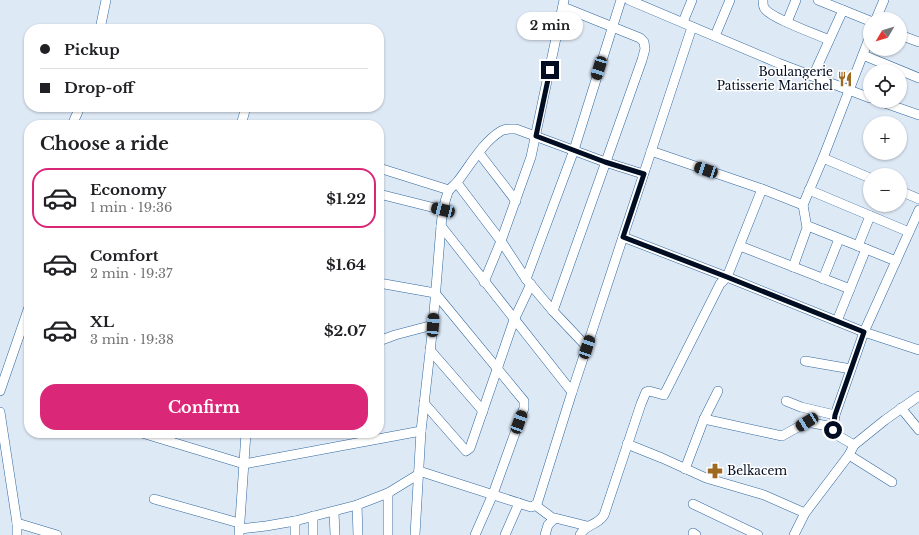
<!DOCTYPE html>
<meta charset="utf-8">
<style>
:root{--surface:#fff;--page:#f6f6f6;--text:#202124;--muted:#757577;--line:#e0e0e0;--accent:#db2777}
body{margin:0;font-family:"Libre Baskerville",serif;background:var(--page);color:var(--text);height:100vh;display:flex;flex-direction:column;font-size:15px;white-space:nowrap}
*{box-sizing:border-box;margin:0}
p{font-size:13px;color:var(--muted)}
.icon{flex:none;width:22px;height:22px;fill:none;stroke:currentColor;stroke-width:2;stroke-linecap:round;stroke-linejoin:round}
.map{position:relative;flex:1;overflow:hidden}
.drawer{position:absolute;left:24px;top:120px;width:360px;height:318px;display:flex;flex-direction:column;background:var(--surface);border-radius:16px;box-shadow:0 1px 3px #0004}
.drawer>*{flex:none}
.hud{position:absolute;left:24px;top:24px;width:360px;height:88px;border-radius:16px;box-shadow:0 1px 3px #0004;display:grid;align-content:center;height:88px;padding:0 16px;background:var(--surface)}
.needle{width:26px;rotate:232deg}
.buttons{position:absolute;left:863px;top:12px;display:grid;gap:8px}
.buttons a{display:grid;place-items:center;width:44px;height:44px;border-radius:50%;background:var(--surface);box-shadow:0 1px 3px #0004;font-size:20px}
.end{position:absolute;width:18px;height:18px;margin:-9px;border:5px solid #000d22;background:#fff;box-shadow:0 0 0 2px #fff}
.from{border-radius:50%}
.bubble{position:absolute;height:28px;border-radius:14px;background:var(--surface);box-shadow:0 1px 3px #0004;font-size:13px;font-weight:700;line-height:28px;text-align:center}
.car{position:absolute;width:12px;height:24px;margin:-12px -6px;border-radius:5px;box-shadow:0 0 3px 1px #0007;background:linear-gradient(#222 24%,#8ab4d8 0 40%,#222 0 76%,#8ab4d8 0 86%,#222 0)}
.hud b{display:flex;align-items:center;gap:14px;height:38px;font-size:15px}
.hud b+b{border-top:1px solid var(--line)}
.hud i{width:10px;height:10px;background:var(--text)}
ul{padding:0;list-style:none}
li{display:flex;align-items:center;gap:12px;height:60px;margin:0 8px 6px;padding:0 8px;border:2px solid transparent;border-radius:16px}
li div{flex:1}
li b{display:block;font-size:15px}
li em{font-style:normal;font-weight:700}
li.current{border-color:var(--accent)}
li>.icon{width:36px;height:36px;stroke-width:1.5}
h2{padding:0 16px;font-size:18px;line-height:48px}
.action{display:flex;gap:8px;margin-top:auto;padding:8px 16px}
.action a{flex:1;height:46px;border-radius:16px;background:var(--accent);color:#fff;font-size:16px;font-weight:700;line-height:46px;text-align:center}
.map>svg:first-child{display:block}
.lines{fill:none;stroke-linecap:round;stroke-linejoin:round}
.street-casing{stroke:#2f679d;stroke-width:10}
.street{stroke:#fff;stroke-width:9}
.route{stroke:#000d22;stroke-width:5}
.labels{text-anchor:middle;stroke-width:3;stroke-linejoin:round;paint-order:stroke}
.poi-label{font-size:12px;fill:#000d22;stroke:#fff;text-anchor:end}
</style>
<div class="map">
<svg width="919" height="535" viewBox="0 0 919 535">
<rect width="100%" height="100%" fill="#dee9f6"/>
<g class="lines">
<g class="street-casing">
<g id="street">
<path d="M629 0 778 63 870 98"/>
<path d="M763 0C763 3 763 7 765 9 773 19 816 34 829 40"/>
<path d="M818 0 870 21"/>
<path d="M876 19 884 0"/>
<path d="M683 22 692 0"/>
<path d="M787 22 796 0"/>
<path d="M100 29 106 0"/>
<path d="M900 35 919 42"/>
<path d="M715 36 730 0"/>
<path d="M870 36 823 158 803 205 762 189 727 277 864 332 919 350"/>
<path d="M863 55 919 78"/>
<path d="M813 76 843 10"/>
<path d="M879 101 919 115"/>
<path d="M72 125 80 107"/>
<path d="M241 125 246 107"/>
<path d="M651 151 762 189"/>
<path d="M479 153 516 201"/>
<path d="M823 158 870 178"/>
<path d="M379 168 449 190"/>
<path d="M457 183 501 241 526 279 553 311 587 347"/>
<path d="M809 190 909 232"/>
<path d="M900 191 919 199"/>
<path d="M379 194 443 210"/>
<path d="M29 196V197"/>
<path d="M441 226 572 392 692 27"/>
<path d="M808 226 866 249 837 321"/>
<path d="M740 246 850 289"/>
<path d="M858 246 870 216"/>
<path d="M866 249 896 261"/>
<path d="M793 267 807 228 803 205"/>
<path d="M526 279 574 150 621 0"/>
<path d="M823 279 839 239"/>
<path d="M484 282 501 241 531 157 564 0"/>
<path d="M379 283 435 293 524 401V408L493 494 475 535"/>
<path d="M553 311 642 60 645 49 644 42 640 38 563 7"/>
<path d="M379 341 395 335 433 325"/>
<path d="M430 350 483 411"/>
<path d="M805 361 851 369"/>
<path d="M0 391 29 307"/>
<path d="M786 401 801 407 835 415"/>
<path d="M424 403 466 451 470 448 514 320 531 284"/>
<path d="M901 408 919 430"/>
<path d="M0 412 17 523V535"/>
<path d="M704 419 782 436 807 422 833 427"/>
<path d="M142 433 244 464 421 431"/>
<path d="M627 444 662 458 706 478 764 495 805 513"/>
<path d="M854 445 835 434 833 430 835 415 864 332 919 210"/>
<path d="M849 455 892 482"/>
<path d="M685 469 704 419 718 391"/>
<path d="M419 471 531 507 534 506 537 504 572 392"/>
<path d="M154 499 239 523"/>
<path d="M693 504 758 535"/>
<path d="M357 505 358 535"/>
<path d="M535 505 554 519"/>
<path d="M334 512 335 535"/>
<path d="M313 516V535"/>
<path d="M17 523 57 535"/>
<path d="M240 529 266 526 295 521 357 505 388 493 419 474"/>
<path d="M693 533 696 535"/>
<path d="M239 535 246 433"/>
<path d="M295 535V521"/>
<path d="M388 535V493"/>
<path d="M415 535 421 431 433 325 441 226C442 214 444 203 448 192 450 188 455 185 458 181 471 164 483 142 501 131 506 128 511 129 516 129L605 162 643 174"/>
<path d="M505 535 519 503"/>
<path d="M545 535 548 525 555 518 587 526"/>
<path d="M580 535C586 523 596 527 604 515L641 404 646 392 649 391 664 395 720 284 727 277 623 237"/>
<path d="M794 535 805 513 849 455 854 445 885 420 919 396"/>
</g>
</g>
<use href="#street" class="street"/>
</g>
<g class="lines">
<path class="route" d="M550 70 536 136 605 162 644 174 623 237 727 277 864 332 835 415 833 430"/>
</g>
<defs>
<g id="restaurant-bare" transform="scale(1.2)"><path d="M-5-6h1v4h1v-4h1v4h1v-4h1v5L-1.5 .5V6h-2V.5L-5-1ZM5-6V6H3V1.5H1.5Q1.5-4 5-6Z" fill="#9e6921" stroke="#fff" stroke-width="2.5" paint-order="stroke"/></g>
<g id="pharmacy-bare" transform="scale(1.2)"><path d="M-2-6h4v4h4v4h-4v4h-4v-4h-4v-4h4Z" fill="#9e6921" stroke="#fff" stroke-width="2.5" paint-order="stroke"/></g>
</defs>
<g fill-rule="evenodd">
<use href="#restaurant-bare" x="845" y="79"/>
<use href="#pharmacy-bare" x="715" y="471"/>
</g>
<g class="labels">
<g class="poi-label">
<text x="833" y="76">Boulangerie<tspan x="833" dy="14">Patisserie Marichel</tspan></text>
<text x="727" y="475" text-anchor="start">Belkacem</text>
</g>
</g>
</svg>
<div class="buttons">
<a><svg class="needle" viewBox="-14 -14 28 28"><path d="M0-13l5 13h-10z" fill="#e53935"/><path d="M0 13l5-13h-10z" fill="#757577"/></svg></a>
<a><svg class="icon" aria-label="locate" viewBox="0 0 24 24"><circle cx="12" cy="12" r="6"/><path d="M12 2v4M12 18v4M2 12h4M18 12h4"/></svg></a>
<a>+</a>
<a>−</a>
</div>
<i class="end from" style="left:833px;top:430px"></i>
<i class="end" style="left:550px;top:70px"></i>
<div class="bubble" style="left:517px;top:12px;width:66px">2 min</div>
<i class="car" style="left:599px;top:68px;rotate:197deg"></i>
<i class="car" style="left:706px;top:170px;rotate:289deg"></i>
<i class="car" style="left:443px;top:210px;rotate:284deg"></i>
<i class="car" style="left:433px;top:325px;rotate:4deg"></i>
<i class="car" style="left:587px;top:347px;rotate:18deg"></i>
<i class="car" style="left:519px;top:422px;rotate:20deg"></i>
<i class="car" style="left:807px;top:422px;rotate:239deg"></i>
<div class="hud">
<b><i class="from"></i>Pickup</b>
<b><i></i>Drop-off</b>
</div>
<section class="drawer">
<h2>Choose a ride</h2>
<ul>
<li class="current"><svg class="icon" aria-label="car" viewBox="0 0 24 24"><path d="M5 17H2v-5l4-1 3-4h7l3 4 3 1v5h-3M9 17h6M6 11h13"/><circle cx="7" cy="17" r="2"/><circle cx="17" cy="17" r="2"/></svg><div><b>Economy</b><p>1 min · 19:36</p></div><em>$1.22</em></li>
<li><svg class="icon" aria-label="car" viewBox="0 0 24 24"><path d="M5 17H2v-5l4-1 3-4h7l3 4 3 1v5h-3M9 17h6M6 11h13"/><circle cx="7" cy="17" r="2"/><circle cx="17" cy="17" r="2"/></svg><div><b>Comfort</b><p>2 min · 19:37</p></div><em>$1.64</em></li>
<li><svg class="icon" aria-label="car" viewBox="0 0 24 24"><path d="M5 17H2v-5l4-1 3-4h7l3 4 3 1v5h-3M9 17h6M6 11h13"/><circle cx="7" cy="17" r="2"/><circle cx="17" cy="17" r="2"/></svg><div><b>XL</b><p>3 min · 19:38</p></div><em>$2.07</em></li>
</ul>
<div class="action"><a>Confirm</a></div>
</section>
</div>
